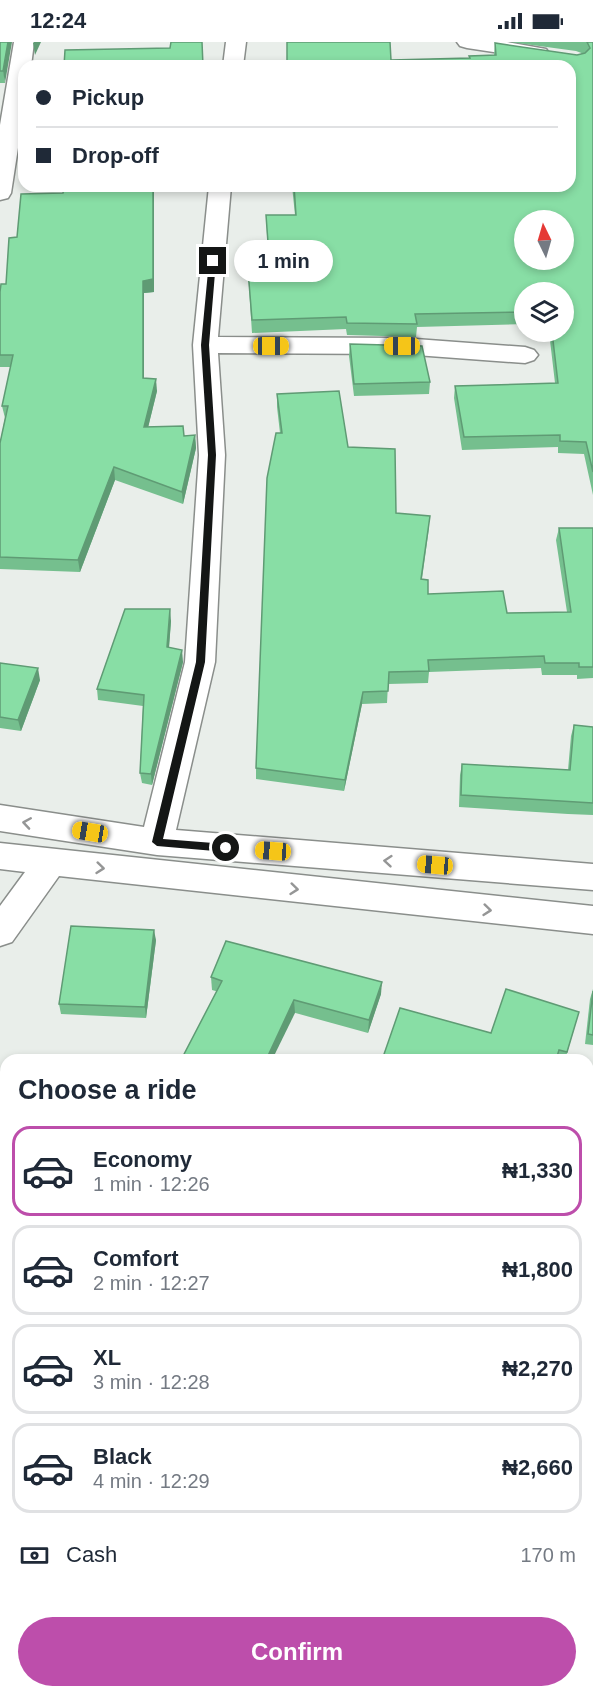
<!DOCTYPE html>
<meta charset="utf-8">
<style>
:root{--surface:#fff;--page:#f2f2f3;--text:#1f2937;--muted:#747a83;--line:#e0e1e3;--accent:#bd4eab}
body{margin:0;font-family:Helvetica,sans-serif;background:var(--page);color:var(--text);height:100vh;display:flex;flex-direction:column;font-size:22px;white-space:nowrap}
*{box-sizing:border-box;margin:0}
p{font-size:20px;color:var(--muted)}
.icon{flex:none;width:33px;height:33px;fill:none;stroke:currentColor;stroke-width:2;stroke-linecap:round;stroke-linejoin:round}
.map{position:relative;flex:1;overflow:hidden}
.sheet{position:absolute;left:0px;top:1012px;width:594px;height:644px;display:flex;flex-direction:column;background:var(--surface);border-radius:18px 18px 0 0;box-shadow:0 3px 9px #0003}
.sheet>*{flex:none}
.top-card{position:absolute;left:18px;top:18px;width:558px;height:132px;border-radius:18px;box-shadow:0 3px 9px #0003;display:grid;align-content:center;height:132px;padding:0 18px;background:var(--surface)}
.needle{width:39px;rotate:355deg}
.tools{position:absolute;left:514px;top:168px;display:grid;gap:12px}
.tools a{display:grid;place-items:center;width:60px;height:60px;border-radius:50%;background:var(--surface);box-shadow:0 3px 9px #0003;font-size:30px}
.end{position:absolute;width:27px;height:27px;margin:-14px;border:8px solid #141615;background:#fff;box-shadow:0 0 0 3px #fff}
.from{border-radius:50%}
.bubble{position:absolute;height:42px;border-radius:21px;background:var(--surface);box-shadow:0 3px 9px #0003;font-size:20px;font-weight:600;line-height:42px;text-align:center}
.car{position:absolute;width:18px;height:36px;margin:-18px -9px;border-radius:8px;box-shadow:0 0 4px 2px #0007;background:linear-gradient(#f5c518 24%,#345 0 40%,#f5c518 0 76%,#345 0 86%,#f5c518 0)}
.top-card b{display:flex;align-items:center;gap:21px;height:57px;font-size:22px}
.top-card b+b{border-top:2px solid var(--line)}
.top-card i{width:15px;height:15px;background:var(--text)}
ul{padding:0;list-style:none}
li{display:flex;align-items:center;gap:18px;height:90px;margin:0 12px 9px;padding:0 6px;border:3px solid var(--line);border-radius:18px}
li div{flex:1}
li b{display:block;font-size:22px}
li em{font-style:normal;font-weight:600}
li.current{border-color:var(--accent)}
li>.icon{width:54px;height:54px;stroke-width:1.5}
h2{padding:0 18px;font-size:27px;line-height:72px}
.pay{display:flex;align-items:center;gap:15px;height:66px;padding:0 18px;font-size:22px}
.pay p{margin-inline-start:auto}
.primary-button{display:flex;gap:12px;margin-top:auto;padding:12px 18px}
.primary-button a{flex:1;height:69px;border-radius:36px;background:var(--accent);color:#fff;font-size:24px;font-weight:600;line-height:69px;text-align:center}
.status{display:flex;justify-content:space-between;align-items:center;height:42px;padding:0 30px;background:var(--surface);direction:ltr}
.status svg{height:16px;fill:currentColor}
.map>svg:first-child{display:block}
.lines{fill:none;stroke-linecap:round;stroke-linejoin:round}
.minor-casing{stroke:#8a8e8b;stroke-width:3}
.minor{fill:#fff;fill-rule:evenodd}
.wall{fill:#75bf8e}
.shaded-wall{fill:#5f9b74}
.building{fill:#88dea5;stroke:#5f9b74;stroke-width:1.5;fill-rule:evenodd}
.oneway{stroke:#959696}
.route{fill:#141615}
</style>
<div class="status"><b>12:24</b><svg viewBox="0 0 49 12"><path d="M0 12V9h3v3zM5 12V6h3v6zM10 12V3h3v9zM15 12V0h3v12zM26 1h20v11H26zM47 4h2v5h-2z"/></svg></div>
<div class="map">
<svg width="593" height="1655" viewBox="0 0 593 1655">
<rect width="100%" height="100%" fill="#e9eeea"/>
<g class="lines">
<g class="minor-casing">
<g id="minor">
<path d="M14 0H34L31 24H24V67L11 151 8 156 0 158V83Z"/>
<path d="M226 0H246L243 24H223Z"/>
<path d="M457 0H507L546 7 549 11 546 15 539 17 467 6 460 4Z"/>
<path d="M209 144H231L218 295 402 296 525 305 534 308 538 313 534 318 525 321 402 312 218 311 225 413 215 620 176 788 593 822V848L157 813 0 789V763L144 785 185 620 199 413 193 303Z"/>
<path d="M0 801 593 864V892L59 834 12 900 0 904V864L25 830 0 827Z"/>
<path d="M0 1520 6 1523V1567L0 1565Z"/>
<path d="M241 1650H298L300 1655H243Z"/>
</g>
</g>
<use href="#minor" class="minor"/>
</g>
<g class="wall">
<path d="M0 0 5 41H0Z"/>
<path d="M510 0H593V453L584 412 558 411V405L462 408 454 356 455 344 555 341 549 290H564V250H525V282L417 285 416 295 347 293 346 287 252 291 247 215 268 214 266 173H295L292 144H570L391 18 469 16V14L494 13 495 1 577 13 584 12 576 9Z"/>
<path d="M64 144H154V250L144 251V336L157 349 148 385 184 394 195 393 196 406 183 462 115 438 80 530 0 527V401L5 376 2 364 11 325H0V250L6 242 17 195 63 151Z"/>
<path d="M350 302 430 340 429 352 354 354 349 314Z"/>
<path d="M277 352 348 405 396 471 429 486 422 537 428 552 507 571 567 570 556 498 559 486H593V636L577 637V633H542L541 626 429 630 428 641 388 642 387 661 362 662 344 749 256 737V726L280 391 277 365Z"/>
<path d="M171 579 169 606 183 620 152 743 142 741 140 731 143 664 98 658 97 647Z"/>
<path d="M0 621 40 638 21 689 0 686Z"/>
<path d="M574 683 593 685V773L568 772 459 765 460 733 462 722 568 728 571 694Z"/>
<path d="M156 898 146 976 61 972 59 962Z"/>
<path d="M211 935 381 952 368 991 212 948Z"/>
<path d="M593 947V1003L585 1002 590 957Z"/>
<path d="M579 970 565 1018H382L491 991Z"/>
<path d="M6 1027V1330L2 1328 0 1324V1314L3 1310 0 1309V1041Z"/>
</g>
<g class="shaded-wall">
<path d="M8 0H12L5 41 3 29Z"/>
<path d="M34 0H41L35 13 33 1Z"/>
<path d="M153 144H154V250L144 251V348L143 336V239Z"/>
<path d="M156 337 157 349 145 398 144 385Z"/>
<path d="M195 393 196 406 183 462 182 450Z"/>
<path d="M114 425 115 438 80 530 78 518Z"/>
<path d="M170 567 171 579 168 617 167 605Z"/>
<path d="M182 608 183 620 152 743 151 732Z"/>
<path d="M38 626 40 638 21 689 18 678Z"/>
<path d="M363 650 362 662 344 749 345 738Z"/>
<path d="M154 888 156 898 146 976 145 965Z"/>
<path d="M382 940 381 952 368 991 369 978Z"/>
<path d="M294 958 295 971 272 1018H266Z"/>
<path d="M45 1650H53L50 1655H43Z"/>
</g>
<g class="building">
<path d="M0 0H8L3 29H0Z"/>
<path d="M171 0H202L203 24H64L65 8 170 6Z"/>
<path d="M287 0H390L391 18 470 16 469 14 496 13 495 1 577 13 585 11 590 6 587 0H593V430L586 400 560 399V393L464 395 455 344 558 341 552 290H564V250H525V270L415 272 417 282 347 281 346 275 252 278 247 215 269 214 266 173H296L294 144H570V24H287ZM525 178H564V218H525Z"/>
<path d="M64 144H153V237L143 239V336L156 337 144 385 183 384 184 394 195 393 182 450 114 425 78 518 0 515V401L8 364H2L13 313H0V250L1 242H6L9 196 17 195 21 152 63 151Z"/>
<path d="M350 302 422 304 430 340 354 342Z"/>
<path d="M339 349 348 405 395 407 396 471 430 474 421 537 428 538V552L503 549 507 571 571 570 559 486H593V625H579V621H545L544 614 428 618 429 629 389 630 388 649 363 650 345 738 256 726 267 436 276 391H282L277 352Z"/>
<path d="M125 567H170L167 605 182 608 151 732 140 731 144 653 97 647Z"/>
<path d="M0 621 38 626 18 678 0 675Z"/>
<path d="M574 683 593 685V761L461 753 462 722 570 728Z"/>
<path d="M71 884 154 888 145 965 59 962Z"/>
<path d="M226 899 382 940 369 978 294 958 266 1018H181L222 939 211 935Z"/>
<path d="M506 947 579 970 567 1010 559 1008 556 1018H382L400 966 491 991Z"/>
<path d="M593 949V993L588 992Z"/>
<path d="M6 1027V1302L0 1301V1041Z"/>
<path d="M6 1304V1323L0 1320V1314Z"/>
<path d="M0 1565 6 1568V1650H45L43 1655H0Z"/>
</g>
<defs><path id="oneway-chevron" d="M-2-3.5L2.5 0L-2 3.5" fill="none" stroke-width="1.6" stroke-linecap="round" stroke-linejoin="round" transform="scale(1.5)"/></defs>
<g class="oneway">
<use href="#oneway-chevron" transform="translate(27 781) rotate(-171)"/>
<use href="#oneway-chevron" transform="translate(388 819) rotate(-175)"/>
<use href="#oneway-chevron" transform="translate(100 826) rotate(6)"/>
<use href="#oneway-chevron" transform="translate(294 847) rotate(6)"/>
<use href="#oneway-chevron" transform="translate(487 868) rotate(6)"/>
</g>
<path class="route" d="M213 217 216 219 209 303 216 413 205 620 163 797 226 802 231 806 226 810 157 804 152 800 196 620 208 413 201 303 209 219Z"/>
</svg>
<div class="tools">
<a><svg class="needle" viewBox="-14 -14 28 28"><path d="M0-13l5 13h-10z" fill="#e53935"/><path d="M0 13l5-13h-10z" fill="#747a83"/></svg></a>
<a><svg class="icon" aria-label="layers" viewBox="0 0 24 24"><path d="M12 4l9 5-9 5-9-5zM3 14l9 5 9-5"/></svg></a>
</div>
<i class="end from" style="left:226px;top:806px"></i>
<i class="end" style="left:213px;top:219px"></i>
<div class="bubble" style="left:234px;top:198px;width:99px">1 min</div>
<i class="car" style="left:271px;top:304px;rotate:90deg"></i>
<i class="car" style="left:402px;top:304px;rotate:270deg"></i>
<i class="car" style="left:90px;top:790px;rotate:279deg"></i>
<i class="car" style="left:273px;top:809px;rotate:274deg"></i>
<i class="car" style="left:435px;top:823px;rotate:275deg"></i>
<div class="top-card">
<b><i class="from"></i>Pickup</b>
<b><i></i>Drop-off</b>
</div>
<section class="sheet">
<h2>Choose a ride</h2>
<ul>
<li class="current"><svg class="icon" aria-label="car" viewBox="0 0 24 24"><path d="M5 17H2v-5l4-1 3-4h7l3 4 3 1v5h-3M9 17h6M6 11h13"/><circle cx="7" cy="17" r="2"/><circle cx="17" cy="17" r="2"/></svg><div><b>Economy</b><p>1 min · 12:26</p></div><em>₦1,330</em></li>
<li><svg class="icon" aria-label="car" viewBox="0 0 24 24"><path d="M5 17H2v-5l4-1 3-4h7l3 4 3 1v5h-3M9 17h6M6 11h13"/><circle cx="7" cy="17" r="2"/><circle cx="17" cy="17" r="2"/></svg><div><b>Comfort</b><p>2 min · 12:27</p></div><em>₦1,800</em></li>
<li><svg class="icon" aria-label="car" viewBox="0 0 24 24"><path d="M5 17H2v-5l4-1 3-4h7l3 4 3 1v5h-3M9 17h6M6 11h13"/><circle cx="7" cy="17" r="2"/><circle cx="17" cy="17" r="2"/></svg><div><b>XL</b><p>3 min · 12:28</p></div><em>₦2,270</em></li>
<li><svg class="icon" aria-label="car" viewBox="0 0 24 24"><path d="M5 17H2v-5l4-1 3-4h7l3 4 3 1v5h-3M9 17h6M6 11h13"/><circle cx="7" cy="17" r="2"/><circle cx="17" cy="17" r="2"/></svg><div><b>Black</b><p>4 min · 12:29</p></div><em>₦2,660</em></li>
</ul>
<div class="pay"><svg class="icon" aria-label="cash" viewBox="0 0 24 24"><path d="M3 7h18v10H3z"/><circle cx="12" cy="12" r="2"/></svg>Cash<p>170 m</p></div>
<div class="primary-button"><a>Confirm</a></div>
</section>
</div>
